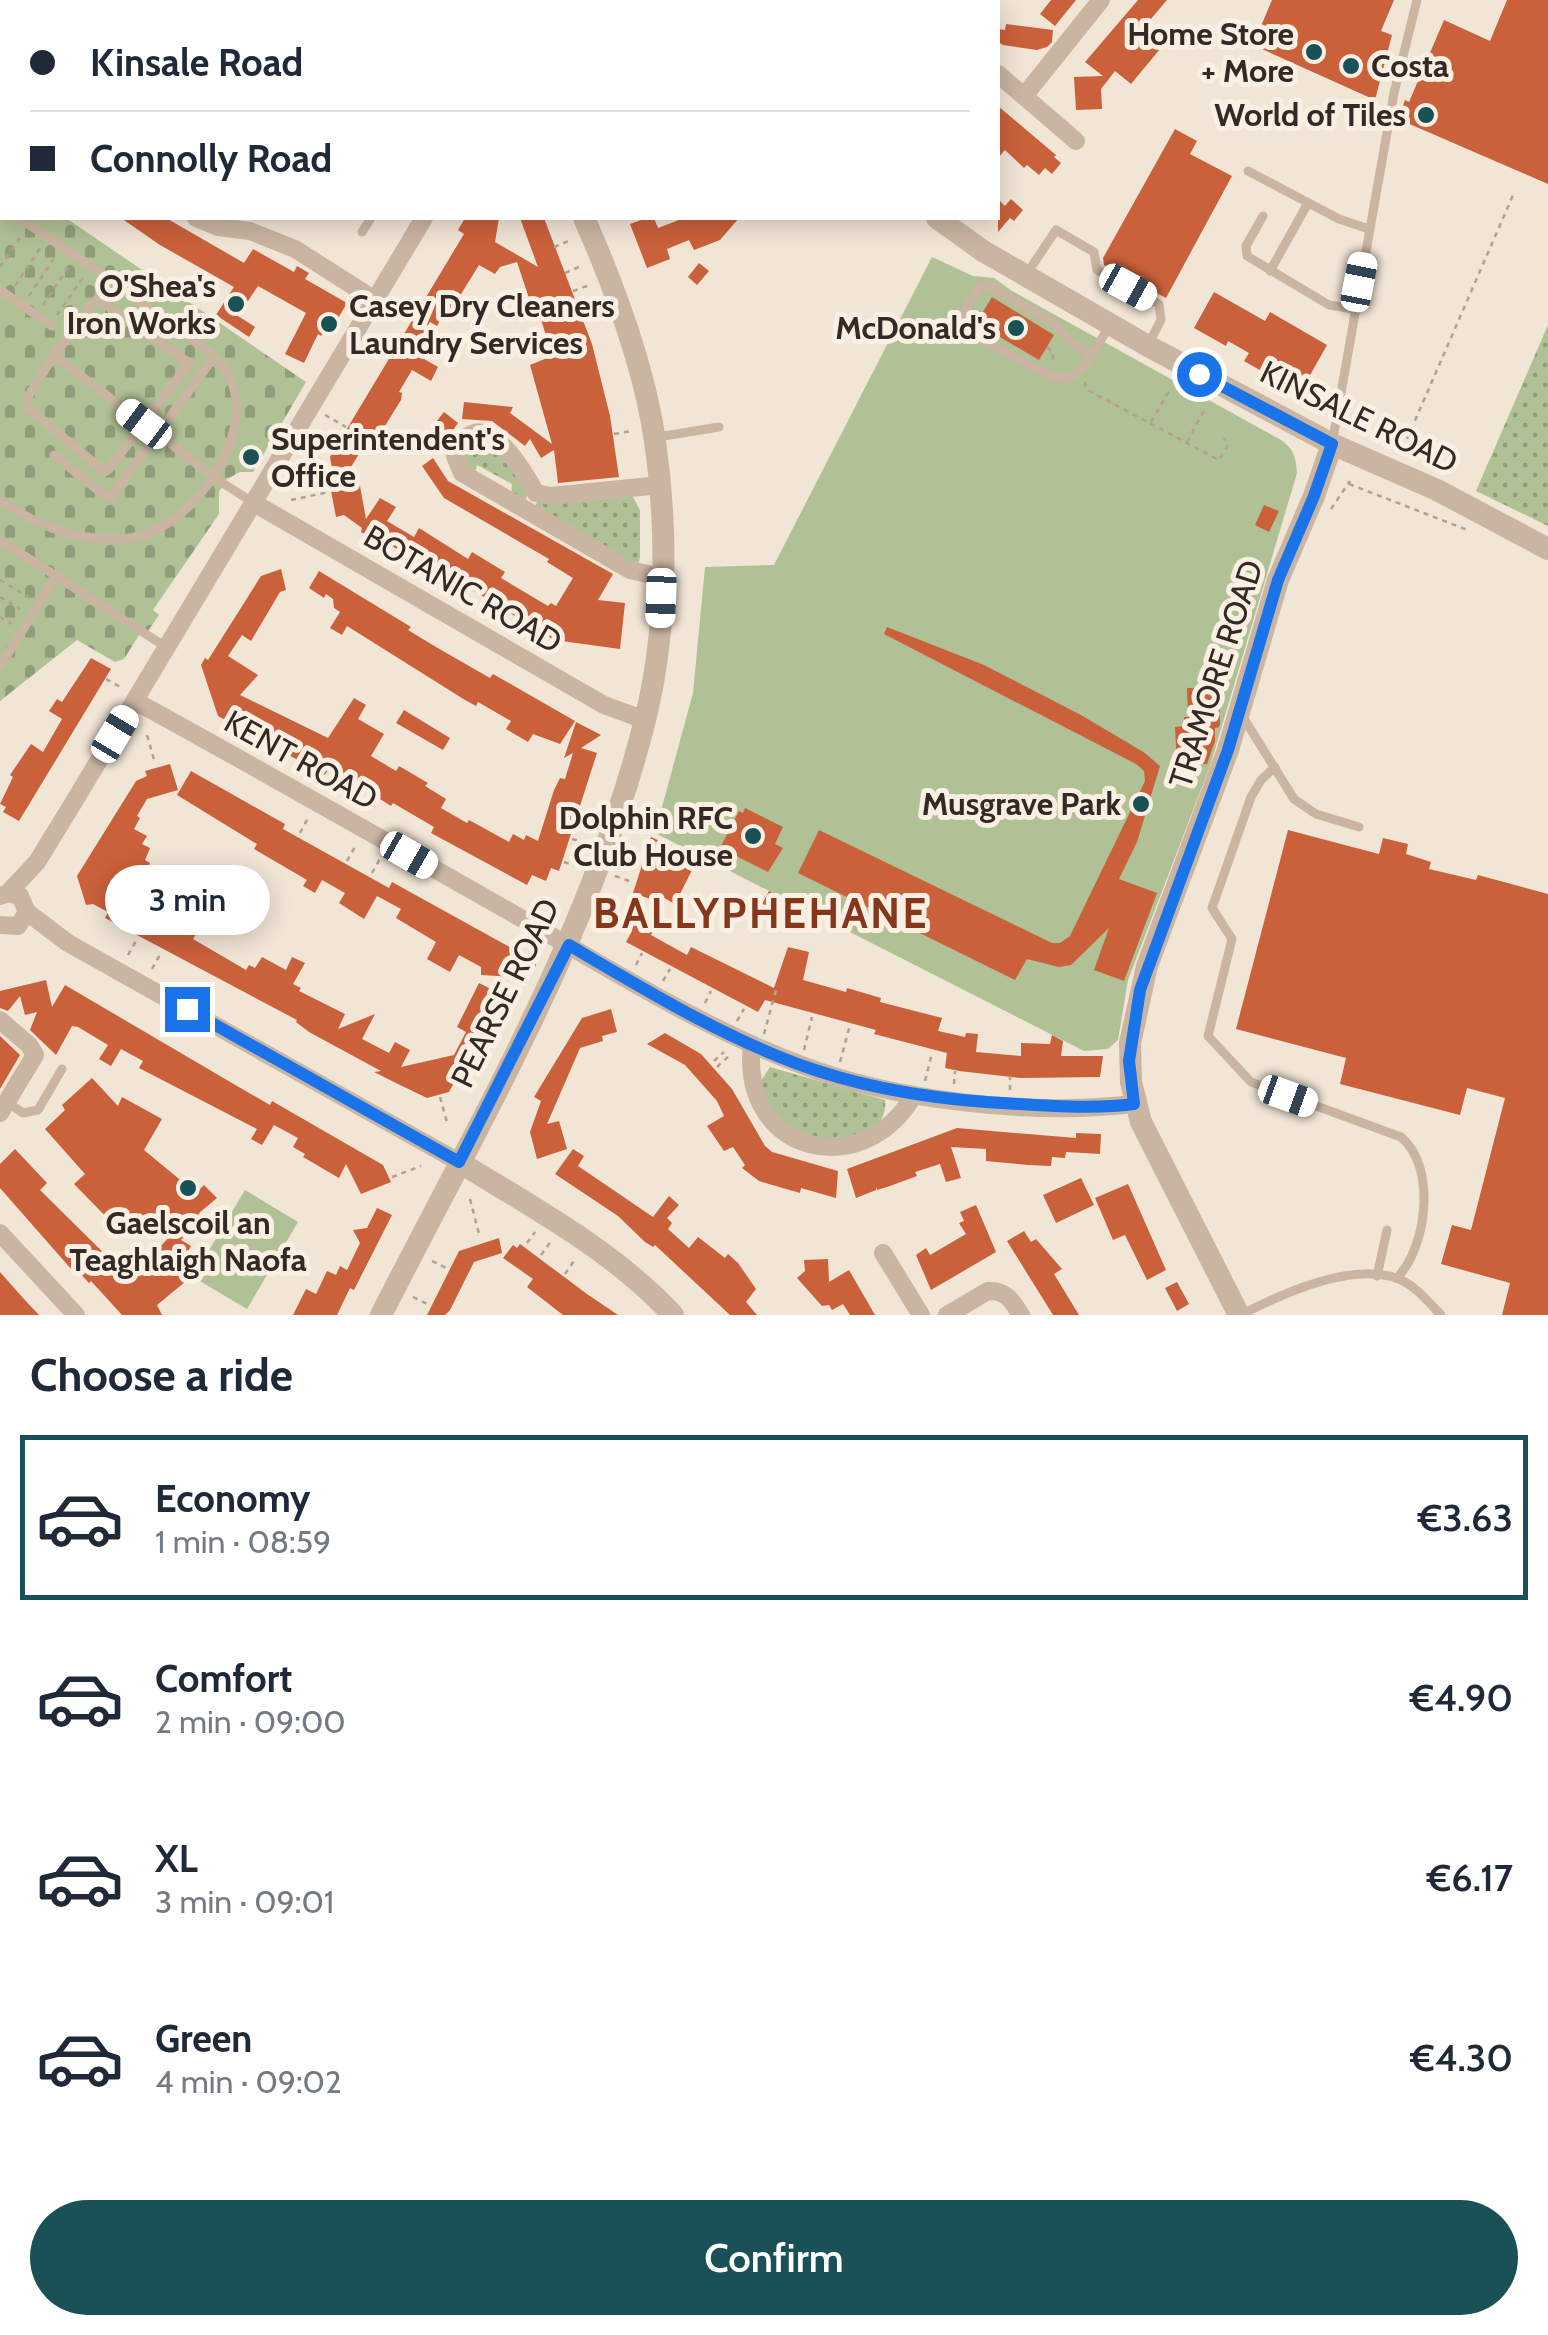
<!DOCTYPE html>
<meta charset="utf-8">
<style>
:root{--surface:#fff;--page:#f2f2f3;--text:#1f2937;--muted:#747a83;--line:#e0e1e3;--accent:#195156}
body{margin:0;font-family:Cabin,sans-serif;background:var(--page);color:var(--text);height:100vh;display:flex;flex-direction:column;font-size:38px;white-space:nowrap}
*{box-sizing:border-box;margin:0}
p{font-size:32px;color:var(--muted)}
.icon{flex:none;width:55px;height:55px;fill:none;stroke:currentColor;stroke-width:2;stroke-linecap:round;stroke-linejoin:round}
.map{position:relative;height:1315px;overflow:hidden}
.side{display:flex;flex-direction:column;background:var(--surface);flex:1}
.side>*{flex:none}
.hud{position:absolute;left:0px;top:0px;width:1000px;height:220px;box-shadow:0 5px 25px #0003;display:grid;align-content:center;height:220px;padding:0 30px;background:var(--surface)}
.end{position:absolute;width:45px;height:45px;margin:-22px;border:12px solid #1a73e8;background:#fff;box-shadow:0 0 0 5px #fff}
.from{border-radius:50%}
.bubble{position:absolute;height:70px;border-radius:35px;background:var(--surface);box-shadow:0 5px 25px #0003;font-size:32px;font-weight:600;line-height:70px;text-align:center}
.car{position:absolute;width:30px;height:60px;margin:-30px -15px;border-radius:12px;box-shadow:0 0 8px 2px #0007;background:linear-gradient(#fff 24%,#345 0 40%,#fff 0 76%,#345 0 86%,#fff 0)}
.hud b{display:flex;align-items:center;gap:35px;height:95px;font-size:38px}
.hud b+b{border-top:2px solid var(--line)}
.hud i{width:25px;height:25px;background:var(--text)}
ul{padding:0;list-style:none}
li{display:flex;align-items:center;gap:30px;height:165px;margin:0 20px 15px;padding:0 10px;border:5px solid transparent;border-radius:0px}
li div{flex:1}
li b{display:block;font-size:38px}
li em{font-style:normal;font-weight:600}
li.selected{border-color:var(--accent)}
li>.icon{width:90px;height:90px;stroke-width:1.5}
h2{padding:0 30px;font-size:45px;line-height:120px}
.button{display:flex;gap:20px;margin-top:auto;padding:20px 30px}
.button a{flex:1;height:115px;border-radius:60px;background:var(--accent);color:#fff;font-size:40px;font-weight:600;line-height:115px;text-align:center}
.map>svg:first-child{display:block}
.grass{fill:url(#grass-dots)}
.cemetery{fill:url(#cemetery-stones)}
.garden{fill:#b1c196}
.building{fill:#ca613b}
.lines{fill:none;stroke-linecap:round;stroke-linejoin:round}
.path{stroke:#b59f8d;stroke-width:2.5;stroke-dasharray:5 5;stroke-linecap:butt}
.service{stroke:#cab5a2;stroke-width:9}
.minor{stroke:#cab5a2;stroke-width:18}
.tertiary{stroke:#cab5a2;stroke-width:22}
.route{stroke:#1a73e8;stroke-width:12}
.poi-dot{fill:#195156;stroke:#f9efe2;stroke-width:4}
.labels{text-anchor:middle;stroke-width:10;stroke-linejoin:round;paint-order:stroke}
.poi-label{font-size:32px;font-weight:bold;fill:#342a25;stroke:#f9efe2;text-anchor:end}
.street-label{font-size:32px;fill:#342a25;stroke:#f9efe2}
.district-label{font-size:42px;font-weight:bold;letter-spacing:2.5px;fill:#85371b;stroke:#f9efe2}
</style>
<div class="map">
<svg width="1548" height="1315" viewBox="0 0 1548 1315">
<defs>
<pattern id="grass-dots" width="8" height="8" patternUnits="userSpaceOnUse" patternTransform="scale(2.5)"><rect width="8" height="8" fill="#b1c196"/><path d="M2 2h.1M6 6h.1" fill="none" stroke="#919d7a" stroke-width="1.8" stroke-linecap="round"/></pattern>
<pattern id="cemetery-stones" width="16" height="16" patternUnits="userSpaceOnUse" patternTransform="scale(2.5)"><rect width="16" height="16" fill="#b1c196"/><path d="M2 7V4a2 2 0 0 1 4 0v3zM10 15v-3a2 2 0 0 1 4 0v3z" fill="#919d7a"/></pattern>
</defs>
<rect width="100%" height="100%" fill="#f1e5d6"/>
<g class="grass">
<path d="M1548 325V526L1476 491Z"/>
<path d="M472 440 491 441 528 493 526 499 511 496 512 484 477 465 475 474 467 470 462 451Z"/>
<path d="M632 495 640 510V556L639 562 633 567 535 506 537 502Z"/>
<path d="M770 1067 885 1100C890 1147 812 1146 784 1125 774 1117 766 1096 759 1084Z"/>
</g>
<path class="cemetery" d="M0 173 2 218H66L306 382 253 472H240L227 479 219 492V514L153 610 159 615 144 637 139 635 124 659 115 662 77 640 0 701Z"/>
<g class="garden">
<path d="M932 257 973 276 994 278 1012 291 1281 440C1294 449 1296 458 1297 473L1210 766 1128 980 1118 1040 1108 1049 1084 1051 655 833 693 693 705 567 774 565Z"/>
<path d="M245 1190 298 1222 247 1309 193 1277Z"/>
</g>
<g class="building">
<path d="M1051 0H1076L1055 26 1040 14Z"/>
<path d="M1138 0H1167L1145 26 1165 43 1131 84 1115 71 1101 89 1102 109 1076 110 1074 77 1103 76 1085 62Z"/>
<path d="M1272 0H1394L1381 31 1392 35 1375 100 1253 45Z"/>
<path d="M1507 0H1548V184L1398 119 1405 100 1409 102 1444 20 1490 41Z"/>
<path d="M1006 24 1053 30 1052 42 1047 47 1037 50 1003 45 998 42V29L1005 30Z"/>
<path d="M998 106 1056 155 1054 157 1061 163 1052 174 1045 168 1039 175 1027 165 1024 168 1005 150 998 158Z"/>
<path d="M1175 129 1197 141 1190 154 1232 176 1166 298 1104 265 1103 258Z"/>
<path d="M998 199 1005 206 1011 199 1023 210 1014 221 1010 218 998 232Z"/>
<path d="M121 218H166L244 263 253 249 294 272 297 266 309 273 305 279 347 303 337 320 335 319 330 327 326 325 321 336 318 334 304 363 285 354 306 313 258 286 238 316 255 327 249 337 216 315 234 287 160 245Z"/>
<path d="M465 218H499L495 242 538 267 520 218H544L592 344 610 416 619 477 558 483 554 450 541 458 530 439 525 446 492 421 462 419 464 402 513 407 510 413 552 444 530 365 552 356 538 309 533 310 517 262 500 267 495 274 479 265 448 315 444 313 437 326 430 322 412 352 438 367 431 381 412 370 399 392 402 393 401 400 380 434 377 432 368 446 365 444 337 490 360 486 366 519 380 498 396 507 387 521 414 537 419 528 468 559 472 552 505 572 501 578 548 606 551 603 556 606 573 578 547 562 549 559 444 498 422 466 433 458 448 481 613 574 598 600 625 603 620 649 554 640 429 563 426 567 373 534 371 538 361 532 362 528 344 515 336 517 331 491 336 490 330 457 464 234 458 230Z"/>
<path d="M647 218H654L658 228 684 218H739L720 240 694 250 689 240 667 249 670 259 647 268 630 224Z"/>
<path d="M699 263 709 271 697 285 688 277Z"/>
<path d="M1214 292 1265 321 1270 312 1327 345 1300 393 1244 361 1249 353 1228 341 1226 346 1194 328Z"/>
<path d="M992 297 1054 335 1039 360 976 323Z"/>
<path d="M444 412 458 423 449 436 436 452 415 448Z"/>
<path d="M1264 505 1279 511 1269 532 1255 525Z"/>
<path d="M281 569 286 590 280 592 251 641 242 635 228 656 258 675 240 695 328 738 354 698 366 705 358 719 384 734 371 756 396 771 399 766 428 783 425 786 446 799 441 808 467 823 469 820 509 842 513 834 524 840 526 835 538 841 554 790 560 778 565 779 573 753 564 758 576 722 601 735 581 748 597 753 559 871 551 868 546 881 532 875 527 885 431 833 434 827 393 803 391 806 380 799 381 797 330 766 325 775 218 716 201 665 205 658 208 660 261 576Z"/>
<path d="M319 571 411 627 408 630 436 647 490 678 493 674 575 721 560 744 533 734 528 742 506 729 511 721 478 702 476 706 465 700 347 626 342 635 330 628 340 612 334 608 333 599 326 594 324 598 309 588Z"/>
<path d="M887 627 984 665 1081 715 1145 753 1160 766 1137 842 1119 879 1157 893 1124 981 1094 970 1109 928 1071 965 1059 967 1027 959 1015 980 798 873 819 830 1052 943H1060L1070 936 1145 781 1144 771 1136 764 884 634Z"/>
<path d="M91 658 111 669 19 821 3 812 6 807 0 804 13 777 10 775 31 744 43 752 62 719 49 711 57 699 62 702Z"/>
<path d="M1219 687 1220 723 1219 727 1215 728V741L1207 764 1177 765 1175 727 1184 726V717H1188L1187 688Z"/>
<path d="M404 710 450 738 443 750 396 723Z"/>
<path d="M170 764 178 790 147 799 137 816 140 818 134 829 147 836 142 844 150 848 145 860 150 863 131 897 196 934 193 939 246 970 249 965 255 968 262 957 286 970 292 957 305 963 293 984 301 988 299 991 345 1014 338 1029 375 1014 362 1039 389 1053 395 1042 410 1050 401 1067 454 1055 466 1032 457 1027 479 983 503 995 466 1068 463 1066 449 1092 427 1098 396 1083 374 1072 381 1071 309 1032 296 1022 297 1020 105 918 108 912 93 904 86 905 77 876 136 781 147 776 145 771Z"/>
<path d="M191 771 285 824 283 829 389 888 392 882 513 949 512 977 481 975V967L459 955 450 972 427 959 436 942 396 918 401 909 377 896 364 919 339 903 345 893 322 880 315 893 303 886 307 880 254 849 257 844 177 795Z"/>
<path d="M745 808 783 827 775 844 783 848 768 872 720 848 739 811 743 813Z"/>
<path d="M1288 830 1379 854 1383 838 1408 844 1406 854 1431 862 1429 869 1476 880 1478 875 1548 894V1315H1502L1510 1283 1441 1264 1452 1225 1471 1230 1505 1098 1467 1088 1460 1115 1340 1084 1346 1058 1236 1029Z"/>
<path d="M651 837 698 858 675 904 655 893 653 900 633 893Z"/>
<path d="M769 891 781 898 774 910 762 904Z"/>
<path d="M624 910 655 927 651 935 687 955 691 947 774 988 788 947 809 952 803 980 846 992 847 988 881 998 880 1002 942 1018 938 1031 965 1037 966 1033 978 1034 976 1052 1021 1056V1043L1050 1044 1052 1035 1063 1041 1061 1056H1103L1100 1077 1021 1078 959 1071 945 1068 947 1053 874 1034 876 1030 765 1000 758 1012 626 942 632 931Z"/>
<path d="M46 980 52 1007 65 985 249 1093 270 1105 272 1101 383 1165 391 1182 361 1194 346 1164 339 1178 303 1157 305 1154 293 1147 298 1138 274 1125 262 1145 251 1139 257 1129 139 1068 143 1061 121 1049 111 1066 99 1059 108 1045 78 1027 72 1026 56 1055 30 1030 37 1012 25 1015 20 996 8 1011 0 1008V991Z"/>
<path d="M611 1009 617 1032 602 1036 603 1041 580 1048 547 1124 559 1121 567 1149 537 1159 530 1132 541 1101 534 1097 582 1018Z"/>
<path d="M665 1033 701 1054 732 1089 765 1146 772 1152 838 1171 836 1198 801 1188 800 1193 759 1181 742 1168 745 1165 733 1147 724 1151 707 1126 724 1116 717 1101 685 1065 647 1044Z"/>
<path d="M0 1036 20 1055 0 1089Z"/>
<path d="M92 1078 118 1106 122 1097 162 1119 144 1150 196 1193 204 1185 217 1198 199 1213 202 1217 181 1240 191 1246 176 1272 185 1282 157 1305 162 1315H122L91 1281 89 1283 75 1268 72 1270 0 1188V1164L15 1149 47 1183 40 1190 125 1274 147 1255 150 1258 169 1237 147 1215 145 1217 140 1213 120 1231 74 1184 85 1174 45 1129 65 1110 62 1105Z"/>
<path d="M957 1128 1076 1138V1133L1101 1134 1100 1154 1066 1152 1065 1158 1052 1157 1051 1166 1028 1165 986 1161V1149L951 1147 961 1178 946 1182 940 1164 915 1172 917 1176 890 1186 877 1190 876 1187V1190L856 1198 847 1169Z"/>
<path d="M573 1149 584 1156 578 1166 653 1217 669 1196 679 1205 667 1218 672 1223 668 1229 689 1248 698 1237 725 1258 728 1254 738 1263 756 1289 746 1302 757 1315H730L655 1245 653 1247 645 1242 618 1216 555 1174Z"/>
<path d="M1081 1178 1094 1205 1056 1223 1043 1195Z"/>
<path d="M1128 1184 1166 1270 1147 1280 1125 1235 1113 1240 1095 1198Z"/>
<path d="M976 1205 996 1252 931 1290 916 1255 926 1248 930 1255 966 1234 959 1223 964 1221 960 1212Z"/>
<path d="M377 1208 392 1215 354 1290 350 1288 337 1315H293L306 1289 316 1294 327 1271 336 1275 340 1266 347 1270 360 1243 353 1230 367 1228Z"/>
<path d="M1024 1231 1031 1242 1036 1239 1062 1269 1054 1274 1079 1315H1053L1007 1241Z"/>
<path d="M499 1238 502 1253 474 1262 450 1310 445 1315H427L459 1251Z"/>
<path d="M520 1244 587 1294 618 1315H563L527 1287 533 1279 503 1258 513 1245 517 1248Z"/>
<path d="M828 1259 829 1282 849 1270 875 1315H850L843 1304 832 1310 829 1305 822 1306 797 1278 805 1271 804 1260Z"/>
<path d="M0 1272 23 1298 39 1315H0Z"/>
<path d="M1177 1282 1189 1304 1177 1311 1165 1288Z"/>
</g>
<g class="lines">
<g class="path">
<path d="M572 0 593 2"/>
<path d="M496 2V0"/>
<path d="M549 2 550 0"/>
<path d="M934 2 935 0"/>
<path d="M554 247 571 240"/>
<path d="M0 267 22 235"/>
<path d="M565 273 581 266"/>
<path d="M15 286 41 247"/>
<path d="M573 291 590 285"/>
<path d="M29 296 55 257"/>
<path d="M43 305 69 266"/>
<path d="M57 315 84 276"/>
<path d="M1047 347 1053 352V362"/>
<path d="M1085 382 1086 389 1095 394 1219 460 1228 445 1224 438"/>
<path d="M325 415 346 427"/>
<path d="M1151 422 1170 389"/>
<path d="M314 432 335 444"/>
<path d="M614 434 632 431"/>
<path d="M1187 442 1205 409"/>
<path d="M1403 448 1514 193"/>
<path d="M1349 484 1470 531"/>
<path d="M291 500 329 492"/>
<path d="M1331 509 1350 481"/>
<path d="M0 580 29 597"/>
<path d="M0 597 20 609"/>
<path d="M0 617 11 624"/>
<path d="M106 679 122 688"/>
<path d="M147 735 155 763"/>
<path d="M300 833 309 816"/>
<path d="M572 839 584 842"/>
<path d="M622 857 639 863"/>
<path d="M347 861 356 845"/>
<path d="M564 862 579 867"/>
<path d="M372 873 381 857"/>
<path d="M615 876 632 882"/>
<path d="M128 955 137 939"/>
<path d="M514 960 537 961"/>
<path d="M514 964 536 965"/>
<path d="M636 965 642 953"/>
<path d="M152 969 161 953"/>
<path d="M663 981 670 969"/>
<path d="M705 1003 711 991"/>
<path d="M500 1006 512 1011"/>
<path d="M737 1021 744 1009"/>
<path d="M491 1023 503 1029"/>
<path d="M764 1034 776 990"/>
<path d="M804 1050 812 1017"/>
<path d="M474 1061 486 1067"/>
<path d="M714 1061 724 1052"/>
<path d="M840 1062 850 1025"/>
<path d="M717 1067 731 1054"/>
<path d="M925 1081 932 1053"/>
<path d="M954 1084 955 1071"/>
<path d="M1010 1090V1076"/>
<path d="M440 1097 448 1126"/>
<path d="M392 1177 421 1166"/>
<path d="M470 1199 479 1234"/>
<path d="M527 1243 535 1232"/>
<path d="M541 1255 552 1240"/>
<path d="M432 1261 446 1268"/>
<path d="M565 1274 576 1258"/>
<path d="M413 1297 429 1305"/>
</g>
<g class="service">
<path d="M131 2 133 0"/>
<path d="M1248 171 1339 219 1369 229"/>
<path d="M0 212H2"/>
<path d="M1263 216 1246 246 1247 256 1329 305 1354 309"/>
<path d="M362 232 371 218"/>
<path d="M1270 271 1308 203"/>
<path d="M1026 275 1056 230 1094 252 1097 270 1159 304 1161 320 1149 343"/>
<path d="M0 290 52 326"/>
<path d="M54 355 27 398 28 408 105 472 109 469 189 363 97 299 54 355 144 424 152 429 213 477 254 503"/>
<path d="M1091 355 1070 341 1055 324 988 285 980 286 962 316 965 332 1054 377 1067 379C1087 369 1097 345 1109 327"/>
<path d="M658 437 719 427"/>
<path d="M1332 444 1394 93 1417 0"/>
<path d="M54 455 105 496 111 497 214 357"/>
<path d="M0 501C41 527 78 543 129 538 188 533 258 437 230 378 219 353 189 338 168 323 119 286 70 250 18 218"/>
<path d="M0 540 166 647"/>
<path d="M0 666 57 575"/>
<path d="M1241 714 1294 799 1316 814 1359 827"/>
<path d="M1275 767 1261 780 1251 797 1212 908 1232 939 1208 1036 1251 1082 1401 1137C1437 1167 1427 1247 1397 1278"/>
<path d="M7 1102 23 1113 38 1110 62 1069"/>
<path d="M1377 1276 1387 1230"/>
<path d="M1241 1315C1281 1294 1353 1261 1399 1279 1416 1286 1429 1303 1441 1315"/>
</g>
<g class="minor">
<path d="M366 0 370 2"/>
<path d="M10 2 12 0"/>
<path d="M442 2 443 0"/>
<path d="M913 2 915 0"/>
<path d="M0 19 2 15"/>
<path d="M998 74 1076 141"/>
<path d="M1024 96 1101 0"/>
<path d="M196 218 218 227 250 231 295 249 375 300"/>
<path d="M536 493C522 468 479 395 455 456L462 473 630 570 661 577"/>
<path d="M536 493 551 496 660 485"/>
<path d="M254 503 604 705 645 720"/>
<path d="M135 701C259 769 382 839 505 909 600 963 696 1025 799 1064 894 1101 1032 1116 1134 1104"/>
<path d="M8 893 37 862 75 800 424 218"/>
<path d="M27 912 68 943 459 1162"/>
<path d="M0 925 18 926 27 912 20 896 8 893 0 896"/>
<path d="M0 1020 29 1045 35 1055 0 1113"/>
<path d="M752 1044C739 1153 862 1184 914 1095"/>
<path d="M0 1233 76 1315"/>
<path d="M883 1253 921 1315"/>
<path d="M947 1315 988 1291C1006 1290 1012 1301 1021 1315"/>
</g>
<g class="tertiary">
<path d="M650 0 659 2"/>
<path d="M523 2 524 0"/>
<path d="M937 218 983 251 1148 346 1332 444 1437 490 1548 549"/>
<path d="M459 1162C532 1207 614 1251 673 1315"/>
<path d="M381 1315C479 1122 592 932 645 720 667 632 668 531 655 441 644 365 615 288 584 218"/>
<path d="M1239 1315 1141 1122 1131 1082 1130 1043 1147 966 1228 750 1278 580 1314 496 1332 444"/>
</g>
</g>
<g class="lines">
<path class="route" d="M187 1009 459 1162 569 945C647 991 729 1041 815 1070 881 1092 950 1101 1019 1104 1057 1106 1096 1109 1134 1104L1129 1061 1140 990 1228 750 1278 580 1314 496 1332 444 1199 374"/>
</g>
<g class="poi-dot">
<circle cx="1314" cy="52" r="10"/>
<circle cx="1351" cy="66" r="10"/>
<circle cx="1426" cy="115" r="10"/>
<circle cx="236" cy="304" r="10"/>
<circle cx="329" cy="324" r="10"/>
<circle cx="1016" cy="328" r="10"/>
<circle cx="251" cy="457" r="10"/>
<circle cx="1141" cy="804" r="10"/>
<circle cx="753" cy="836" r="10"/>
<circle cx="188" cy="1188" r="10"/>
</g>
<g class="labels">
<g class="poi-label">
<text x="1294" y="45">Home Store<tspan x="1294" dy="37">+ More</tspan></text>
<text x="1371" y="77" text-anchor="start">Costa</text>
<text x="1406" y="126">World of Tiles</text>
<text x="216" y="297">O'Shea's<tspan x="216" dy="37">Iron Works</tspan></text>
<text x="349" y="317" text-anchor="start">Casey Dry Cleaners<tspan x="349" dy="37">Laundry Services</tspan></text>
<text x="996" y="339">McDonald's</text>
<text x="271" y="450" text-anchor="start">Superintendent's<tspan x="271" dy="37">Office</tspan></text>
<text x="1121" y="815">Musgrave Park</text>
<text x="733" y="829">Dolphin RFC<tspan x="733" dy="37">Club House</tspan></text>
<text x="188" y="1234" text-anchor="middle">Gaelscoil an<tspan x="188" dy="37">Teaghlaigh Naofa</tspan></text>
</g>
<g class="street-label">
<text transform="translate(1359 417) rotate(26)" y="11">KINSALE ROAD</text>
<text transform="translate(463 589) rotate(30)" y="11">BOTANIC ROAD</text>
<text transform="translate(1216 674) rotate(-72)" y="11">TRAMORE ROAD</text>
<text transform="translate(301 760) rotate(29)" y="11">KENT ROAD</text>
<text transform="translate(505 993) rotate(-64)" y="11">PEARSE ROAD</text>
</g>
<g class="district-label">
<text x="761" y="928">BALLYPHEHANE</text>
</g>
</g>
</svg>
<i class="end from" style="left:1199px;top:374px"></i>
<i class="end" style="left:187px;top:1009px"></i>
<div class="bubble" style="left:105px;top:865px;width:165px">3 min</div>
<i class="car" style="left:1359px;top:282px;rotate:11deg"></i>
<i class="car" style="left:1128px;top:287px;rotate:119deg"></i>
<i class="car" style="left:144px;top:424px;rotate:307deg"></i>
<i class="car" style="left:661px;top:598px;rotate:182deg"></i>
<i class="car" style="left:115px;top:734px;rotate:31deg"></i>
<i class="car" style="left:409px;top:855px;rotate:120deg"></i>
<i class="car" style="left:1288px;top:1096px;rotate:110deg"></i>
<div class="hud">
<b><i class="from"></i>Kinsale Road</b>
<b><i></i>Connolly Road</b>
</div>
</div>
<section class="side">
<h2>Choose a ride</h2>
<ul>
<li class="selected"><svg class="icon" aria-label="car" viewBox="0 0 24 24"><path d="M5 17H2v-5l4-1 3-4h7l3 4 3 1v5h-3M9 17h6M6 11h13"/><circle cx="7" cy="17" r="2"/><circle cx="17" cy="17" r="2"/></svg><div><b>Economy</b><p>1 min · 08:59</p></div><em>€3.63</em></li>
<li><svg class="icon" aria-label="car" viewBox="0 0 24 24"><path d="M5 17H2v-5l4-1 3-4h7l3 4 3 1v5h-3M9 17h6M6 11h13"/><circle cx="7" cy="17" r="2"/><circle cx="17" cy="17" r="2"/></svg><div><b>Comfort</b><p>2 min · 09:00</p></div><em>€4.90</em></li>
<li><svg class="icon" aria-label="car" viewBox="0 0 24 24"><path d="M5 17H2v-5l4-1 3-4h7l3 4 3 1v5h-3M9 17h6M6 11h13"/><circle cx="7" cy="17" r="2"/><circle cx="17" cy="17" r="2"/></svg><div><b>XL</b><p>3 min · 09:01</p></div><em>€6.17</em></li>
<li><svg class="icon" aria-label="car" viewBox="0 0 24 24"><path d="M5 17H2v-5l4-1 3-4h7l3 4 3 1v5h-3M9 17h6M6 11h13"/><circle cx="7" cy="17" r="2"/><circle cx="17" cy="17" r="2"/></svg><div><b>Green</b><p>4 min · 09:02</p></div><em>€4.30</em></li>
</ul>
<div class="button"><a>Confirm</a></div>
</section>
